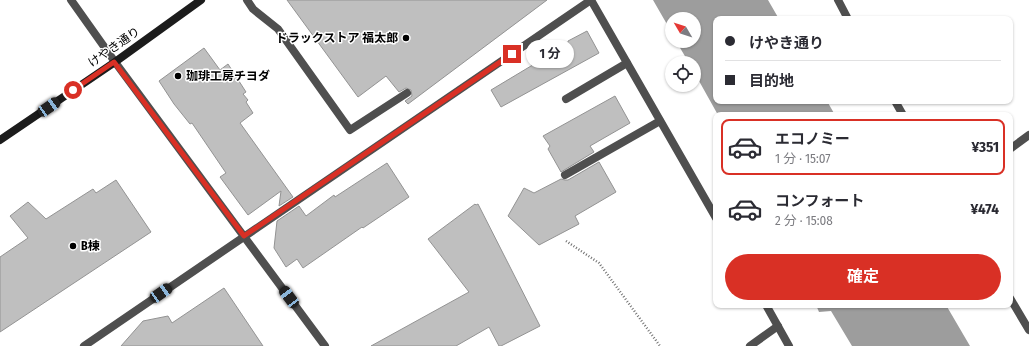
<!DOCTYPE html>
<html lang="ja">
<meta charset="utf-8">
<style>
:root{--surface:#fff;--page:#f2f2f3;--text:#2b2b33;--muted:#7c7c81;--line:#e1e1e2;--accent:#d93025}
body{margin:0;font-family:"Fira Sans Condensed","Noto Sans JP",sans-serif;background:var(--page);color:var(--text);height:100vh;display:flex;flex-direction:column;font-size:15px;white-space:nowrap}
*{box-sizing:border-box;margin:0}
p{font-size:13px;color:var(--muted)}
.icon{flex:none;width:22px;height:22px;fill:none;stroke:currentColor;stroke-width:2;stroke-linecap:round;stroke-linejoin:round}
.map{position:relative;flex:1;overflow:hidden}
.drawer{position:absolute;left:713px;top:112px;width:300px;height:196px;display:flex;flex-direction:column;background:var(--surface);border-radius:8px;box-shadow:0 1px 3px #0004}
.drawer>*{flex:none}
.hud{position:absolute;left:713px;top:16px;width:300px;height:88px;border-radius:8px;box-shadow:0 1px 3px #0004;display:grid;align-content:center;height:88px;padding:0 12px;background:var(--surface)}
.needle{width:26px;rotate:309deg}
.buttons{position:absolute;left:665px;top:12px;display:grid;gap:8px}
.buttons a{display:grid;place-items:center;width:36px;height:36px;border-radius:50%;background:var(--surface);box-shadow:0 1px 3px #0004;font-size:20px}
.end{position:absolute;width:18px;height:18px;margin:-9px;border:5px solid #d93025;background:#fff;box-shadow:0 0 0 2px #fff}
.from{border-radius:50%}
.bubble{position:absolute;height:28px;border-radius:14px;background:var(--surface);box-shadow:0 1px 3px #0004;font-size:13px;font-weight:700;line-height:28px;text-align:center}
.car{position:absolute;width:12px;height:24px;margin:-12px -6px;border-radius:5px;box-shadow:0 0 3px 1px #0007;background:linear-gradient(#222 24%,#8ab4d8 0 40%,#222 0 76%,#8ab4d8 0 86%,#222 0)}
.hud b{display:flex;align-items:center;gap:14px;height:38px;font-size:15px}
.hud b+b{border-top:1px solid var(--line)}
.hud i{width:10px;height:10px;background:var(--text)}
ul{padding:7px 0 0;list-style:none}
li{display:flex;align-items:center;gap:12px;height:56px;margin:0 8px 6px;padding:0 4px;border:2px solid transparent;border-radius:8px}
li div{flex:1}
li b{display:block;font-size:15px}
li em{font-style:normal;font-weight:700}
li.on{border-color:var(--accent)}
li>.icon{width:36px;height:36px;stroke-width:1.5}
.cta{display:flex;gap:8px;margin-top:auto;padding:8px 12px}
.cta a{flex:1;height:46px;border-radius:24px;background:var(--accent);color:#fff;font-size:16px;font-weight:700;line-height:46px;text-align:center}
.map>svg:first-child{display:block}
.water{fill:#9d9d9d}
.building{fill:#bfbfbf;stroke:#939393}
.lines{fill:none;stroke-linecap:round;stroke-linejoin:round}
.path{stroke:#717171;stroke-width:2.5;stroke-dasharray:1 2;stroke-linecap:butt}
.lane{stroke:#4f4f4f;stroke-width:8}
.street{stroke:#4f4f4f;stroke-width:8}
.secondary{stroke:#1c1c1c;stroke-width:8}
.route{stroke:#d93025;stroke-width:5}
.poi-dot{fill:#000;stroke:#fff;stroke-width:1.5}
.labels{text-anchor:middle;stroke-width:3;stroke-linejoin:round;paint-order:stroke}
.poi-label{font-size:12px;font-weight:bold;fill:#000;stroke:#fff;text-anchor:start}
.street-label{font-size:12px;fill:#000;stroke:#fff}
</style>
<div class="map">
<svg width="1029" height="346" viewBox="0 0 1029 346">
<rect width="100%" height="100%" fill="#fff"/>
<g class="water">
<path d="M653 0H768L779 19H716V101H827L835 115H718L694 72V63H689L676 41H694V19H672V33Z"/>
<path d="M816 305H946L970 346H852L831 311 819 312Z"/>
</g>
<g class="building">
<path d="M287 0H547L408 104 405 101 412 96 411 90 406 88 399 92 386 76 358 97Z"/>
<path d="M587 31 599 53 501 107 491 90 541 60 540 59 568 43V41Z"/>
<path d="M204 48 220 70 228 64 246 92 243 94 248 100 246 102 253 113 240 123 293 197 279 206 281 191 248 215 220 177 226 173 192 123 190 124 174 104 159 81Z"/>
<path d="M615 96 630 123 590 146 594 152 561 172 548 149 550 146 543 136Z"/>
<path d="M599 162 616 192 575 216 579 224 539 245 508 216 524 188 534 193 561 179 565 180H568Z"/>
<path d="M387 163 409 197 363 228 362 227 303 268 297 259 286 267 274 248 277 221 299 206 306 216 334 195 335 197Z"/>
<path d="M116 180 151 232 0 332V257L28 238 10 216 28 202 46 219 93 189 96 193Z"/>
<path d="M475 204 476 205 478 204 540 326 501 346H499L489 327 456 346H371L469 292 428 239Z"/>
<path d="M224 288 263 346H121L143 321 168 316 172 323Z"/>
</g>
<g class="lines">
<path class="path" d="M566 241 599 263 660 346"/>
<g class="lane">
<path d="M247 0 253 9 278 29 350 130 407 93"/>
<path d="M566 99 627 63"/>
<path d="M565 175 660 121"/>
</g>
<g class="street">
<path d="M71 0 115 62 325 346"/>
<path d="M591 0 716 218"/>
<path d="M838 0 848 19"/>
<path d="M895 101 903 115"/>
<path d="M1010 149 1029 135"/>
<path d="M1010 298 1029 330"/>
<path d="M766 305 789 346"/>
<path d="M84 346 591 0"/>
<path d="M750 346 778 326"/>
</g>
<path class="secondary" d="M0 140 115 62 201 0"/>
</g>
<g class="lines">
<path class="route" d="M73 90 114 62 244 236 512 54"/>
</g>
<g class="poi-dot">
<circle cx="406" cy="38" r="4"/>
<circle cx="178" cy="76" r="4"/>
<circle cx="73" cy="246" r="4"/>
</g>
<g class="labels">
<g class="poi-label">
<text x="398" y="42" text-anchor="end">ドラックストア 福太郎</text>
<text x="186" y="80">珈琲工房チヨダ</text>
<text x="81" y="250">B棟</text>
</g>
<g class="street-label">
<text transform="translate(114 47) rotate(-35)" y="4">けやき通り</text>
</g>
</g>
</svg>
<div class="buttons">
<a><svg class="needle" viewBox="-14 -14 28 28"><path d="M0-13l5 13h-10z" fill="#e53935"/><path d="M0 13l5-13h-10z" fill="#7c7c81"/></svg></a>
<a><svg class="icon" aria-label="locate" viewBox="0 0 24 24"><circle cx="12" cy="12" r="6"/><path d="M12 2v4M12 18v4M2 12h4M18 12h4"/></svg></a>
</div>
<i class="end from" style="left:73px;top:90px"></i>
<i class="end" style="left:512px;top:54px"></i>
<div class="bubble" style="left:526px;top:40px;width:48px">1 分</div>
<i class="car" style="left:49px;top:107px;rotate:56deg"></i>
<i class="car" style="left:161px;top:293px;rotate:56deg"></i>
<i class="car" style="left:289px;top:297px;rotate:323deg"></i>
<div class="hud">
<b><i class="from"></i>けやき通り</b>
<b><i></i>目的地</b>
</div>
<section class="drawer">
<ul>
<li class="on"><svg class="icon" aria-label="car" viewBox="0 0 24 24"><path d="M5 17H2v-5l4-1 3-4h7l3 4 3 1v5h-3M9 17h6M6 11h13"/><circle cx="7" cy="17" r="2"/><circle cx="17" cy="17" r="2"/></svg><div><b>エコノミー</b><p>1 分 · 15:07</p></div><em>¥351</em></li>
<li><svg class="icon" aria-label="car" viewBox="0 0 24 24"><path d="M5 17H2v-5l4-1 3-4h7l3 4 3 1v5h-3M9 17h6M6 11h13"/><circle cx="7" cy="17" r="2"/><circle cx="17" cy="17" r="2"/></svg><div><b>コンフォート</b><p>2 分 · 15:08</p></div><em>¥474</em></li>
</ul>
<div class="cta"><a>確定</a></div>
</section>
</div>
